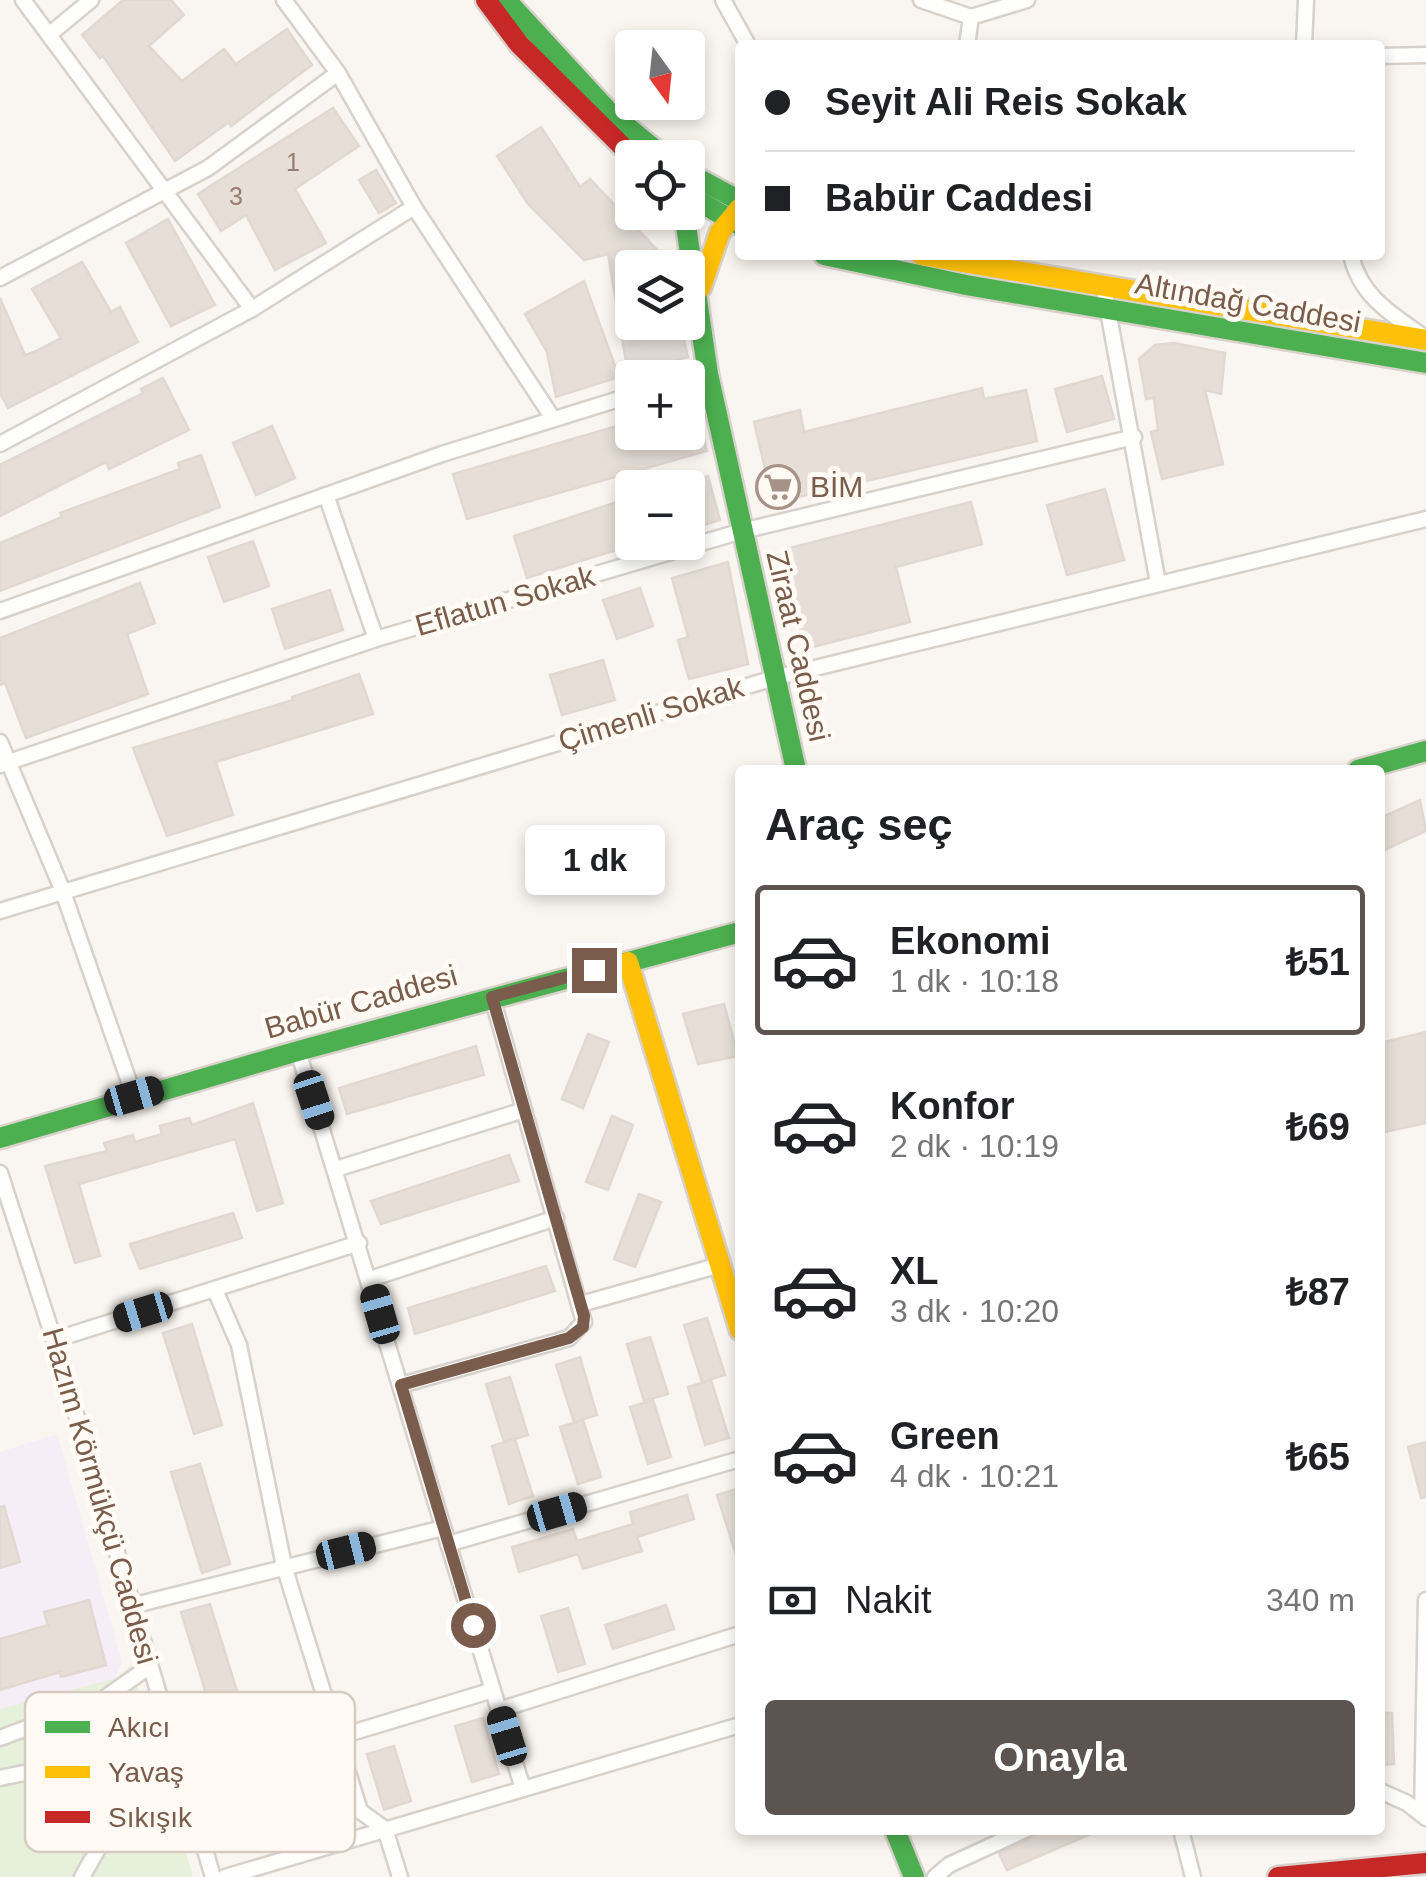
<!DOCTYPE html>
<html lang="tr">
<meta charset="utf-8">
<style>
:root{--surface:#fff;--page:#f6f6f6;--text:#202124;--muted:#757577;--line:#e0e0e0;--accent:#5c5450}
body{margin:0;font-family:Helvetica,sans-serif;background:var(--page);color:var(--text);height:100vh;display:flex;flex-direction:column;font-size:38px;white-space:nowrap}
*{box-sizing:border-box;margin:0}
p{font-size:32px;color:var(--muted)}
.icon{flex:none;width:55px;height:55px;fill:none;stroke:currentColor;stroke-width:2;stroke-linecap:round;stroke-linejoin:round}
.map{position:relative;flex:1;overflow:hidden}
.side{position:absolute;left:735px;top:765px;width:650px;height:1070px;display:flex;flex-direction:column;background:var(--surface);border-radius:10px;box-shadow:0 5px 15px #0003}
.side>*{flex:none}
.top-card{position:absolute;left:735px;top:40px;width:650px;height:220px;border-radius:10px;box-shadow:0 5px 15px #0003;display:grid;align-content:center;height:220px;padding:0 30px;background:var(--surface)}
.needle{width:65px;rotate:165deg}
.buttons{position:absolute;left:615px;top:30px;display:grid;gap:20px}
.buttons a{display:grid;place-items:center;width:90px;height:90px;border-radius:10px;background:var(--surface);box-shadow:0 5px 15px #0003;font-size:50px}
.end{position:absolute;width:45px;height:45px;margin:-22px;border:12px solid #7a5c4d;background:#fff;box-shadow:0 0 0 5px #fff}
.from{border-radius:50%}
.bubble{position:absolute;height:70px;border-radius:10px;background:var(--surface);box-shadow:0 5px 15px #0003;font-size:32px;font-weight:700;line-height:70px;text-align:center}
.car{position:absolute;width:30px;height:60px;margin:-30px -15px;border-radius:12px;box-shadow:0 0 8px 2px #0007;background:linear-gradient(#222 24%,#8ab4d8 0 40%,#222 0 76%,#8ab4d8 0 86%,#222 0)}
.top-card b{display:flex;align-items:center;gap:35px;height:95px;font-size:38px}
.top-card b+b{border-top:2px solid var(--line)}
.top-card i{width:25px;height:25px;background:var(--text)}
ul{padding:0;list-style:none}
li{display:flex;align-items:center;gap:30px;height:150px;margin:0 20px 15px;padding:0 10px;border:5px solid transparent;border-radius:10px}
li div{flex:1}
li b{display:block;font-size:38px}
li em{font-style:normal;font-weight:700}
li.current{border-color:var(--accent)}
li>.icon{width:90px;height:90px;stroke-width:1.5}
h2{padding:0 30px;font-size:45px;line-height:120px}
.pay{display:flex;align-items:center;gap:25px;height:110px;padding:0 30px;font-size:38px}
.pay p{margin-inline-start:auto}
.action{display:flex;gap:20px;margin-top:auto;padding:20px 30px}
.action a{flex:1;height:115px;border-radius:10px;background:var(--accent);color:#fff;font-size:40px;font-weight:700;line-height:115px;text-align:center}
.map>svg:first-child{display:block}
.education{fill:#f6eef6}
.green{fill:#e7f0db}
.building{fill:#e6ded7;stroke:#e2d8d2;stroke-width:2.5}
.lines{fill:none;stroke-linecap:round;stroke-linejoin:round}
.street-casing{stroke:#d7d1cb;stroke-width:19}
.fast-casing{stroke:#d9d2cb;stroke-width:25}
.slow-casing{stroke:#d9d2cb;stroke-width:25}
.jam-casing{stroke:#d9d2cb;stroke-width:25}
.street{stroke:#fefefd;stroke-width:14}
.fast{stroke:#4caf50;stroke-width:20}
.slow{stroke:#ffc107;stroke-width:20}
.jam{stroke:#c62828;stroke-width:20}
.route{stroke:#7a5c4d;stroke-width:12}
.labels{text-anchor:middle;stroke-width:10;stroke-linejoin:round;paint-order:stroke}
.number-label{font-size:25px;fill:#977e72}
.street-label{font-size:30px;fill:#7a5c4d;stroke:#fffaf3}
.poi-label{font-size:30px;fill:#7a5c4d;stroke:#fffaf3;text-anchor:start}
.key{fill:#fffaf3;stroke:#d7cbc1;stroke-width:2.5}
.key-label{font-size:28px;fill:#7a5c4d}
</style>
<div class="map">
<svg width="1426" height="1877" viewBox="0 0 1426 1877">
<rect width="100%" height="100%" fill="#f9f5f0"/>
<path class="education" d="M57 1434 122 1662 116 1678 0 1709V1452Z"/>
<path class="green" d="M131 1665 193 1877H0V1709L116 1678Z"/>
<g class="building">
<path d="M123 0H171L184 15 149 46 182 81 224 49 236 64 287 29 312 65 231 126 229 122 175 161 103 56 100 58 82 35Z"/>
<path d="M333 108 359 146 295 189 326 243 275 270 246 215 221 231 198 194Z"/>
<path d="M541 127 580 187 590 179 663 256 665 268H632V334L680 324 688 357 628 374 608 254 584 260 528 204 497 156Z"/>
<path d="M376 170 396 203 379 213 359 180Z"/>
<path d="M168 219 215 305 171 326 126 243Z"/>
<path d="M82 262 111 312 120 307 138 342 8 408 0 393V298L25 355 34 352 61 338 32 289Z"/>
<path d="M584 281 619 377 556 397 547 352 525 314Z"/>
<path d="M1174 343 1225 353 1221 394 1205 390 1223 464 1162 479 1151 432 1158 430 1154 398 1146 399 1139 359 1155 345Z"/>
<path d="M1102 376 1114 419 1067 432 1055 389Z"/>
<path d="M163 378 189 430 109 469 106 462 0 516V465L143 393 141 389Z"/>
<path d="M982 388 984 399 1026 390 1037 441 773 503 754 422 800 410 804 432Z"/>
<path d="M688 394H692L707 451 467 519 453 474 624 424 627 432H688Z"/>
<path d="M272 426 295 478 256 495 233 443Z"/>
<path d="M201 455 220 507 0 591V543L62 517 60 513 180 469 178 463Z"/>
<path d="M708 476 720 520 688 530V483Z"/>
<path d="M1105 489 1124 560 1067 575 1047 505Z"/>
<path d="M632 497V545L527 578 514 536Z"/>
<path d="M971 502 982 544 896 567 910 622 805 649 782 550Z"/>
<path d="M253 541 269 586 224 602 208 557Z"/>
<path d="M728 562 748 664 689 679 678 640 688 637 672 578Z"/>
<path d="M140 583 155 623 127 634 148 694 26 738 5 683 0 685V638Z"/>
<path d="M640 588 653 626 617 639 603 600Z"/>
<path d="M330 590 343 630 285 649 272 609Z"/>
<path d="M603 660 615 700 562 715 550 675Z"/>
<path d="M359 674 373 714 216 762 233 815 167 836 133 748 293 700 292 697Z"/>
<path d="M1420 800 1426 831 1380 852V818Z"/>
<path d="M724 1004 738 1056 698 1064 683 1014Z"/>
<path d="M1426 1032V1123L1380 1133V1043Z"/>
<path d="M588 1034 609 1042 583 1108 562 1099Z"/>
<path d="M476 1046 484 1075 347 1114 339 1088Z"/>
<path d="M253 1103 283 1203 257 1211 235 1139 79 1184 100 1256 75 1263 45 1166 107 1151 104 1143 133 1135 135 1142 162 1134 160 1126 189 1118 192 1125Z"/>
<path d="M612 1116 633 1125 608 1190 586 1182Z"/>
<path d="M509 1155 519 1181 381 1224 371 1201Z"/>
<path d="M639 1194 661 1202 635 1267 614 1259Z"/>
<path d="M233 1213 242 1238 140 1269 130 1244Z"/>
<path d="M546 1266 555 1291 415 1334 408 1308Z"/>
<path d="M707 1318 725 1375 702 1382 684 1325Z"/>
<path d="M192 1324 222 1425 194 1434 163 1333Z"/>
<path d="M650 1337 668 1394 644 1401 627 1344Z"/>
<path d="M580 1357 597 1415 574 1422 556 1365Z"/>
<path d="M510 1377 528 1435 504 1442 486 1384Z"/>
<path d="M711 1380 729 1438 705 1445 688 1387Z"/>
<path d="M653 1400 671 1457 648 1464 630 1407Z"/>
<path d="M583 1420 601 1477 578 1484 560 1427Z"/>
<path d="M515 1439 533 1496 509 1504 492 1446Z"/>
<path d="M1426 1442V1497L1421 1498 1408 1447Z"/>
<path d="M200 1464 230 1564 202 1573 171 1472Z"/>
<path d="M740 1488V1557L737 1558 717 1495Z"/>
<path d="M687 1495 694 1519 637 1537 642 1551 583 1569 578 1554 519 1572 512 1547 573 1529 577 1541 633 1524 630 1512Z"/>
<path d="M4 1506 20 1562 0 1568V1507Z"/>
<path d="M89 1600 106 1665 61 1677 60 1672 0 1690V1639L48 1625 44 1612Z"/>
<path d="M210 1604 241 1704 212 1713 181 1612Z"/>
<path d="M666 1605 674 1629 613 1649 605 1625Z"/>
<path d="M568 1608 585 1664 558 1672 541 1616Z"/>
<path d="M1380 1713H1392L1394 1764 1380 1765Z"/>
<path d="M483 1718 499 1774 472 1782 455 1726Z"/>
<path d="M394 1746 411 1801 384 1810 367 1754Z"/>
<path d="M1038 1830H1100L1007 1870 999 1853 1029 1840Z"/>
</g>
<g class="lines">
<g class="street-casing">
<g id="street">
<path d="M23 0 252 309"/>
<path d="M284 0 338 73 414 207 552 417"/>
<path d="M723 0 748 45"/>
<path d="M921 0 971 17"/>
<path d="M50 34 91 0"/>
<path d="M967 45 971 17 1027 0"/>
<path d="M1304 45 1306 0"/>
<path d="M1380 56 1426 55"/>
<path d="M1351 255C1360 296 1391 314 1424 337"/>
<path d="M0 278 208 168 338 73"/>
<path d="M1104 289 1158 583"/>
<path d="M688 380 708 374"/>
<path d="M0 444 252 309 414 207"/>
<path d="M326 495 376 639"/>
<path d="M0 611 442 454 632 395"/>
<path d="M0 742 62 889 134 1096"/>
<path d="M0 765 376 639 742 531 1134 437"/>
<path d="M0 911 774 678 1426 519"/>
<path d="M298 1051 523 1789"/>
<path d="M336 1169 524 1110"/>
<path d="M0 1173 54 1340 213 1877"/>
<path d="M370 1279 556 1218"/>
<path d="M215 1290 239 1345 284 1566 360 1811 385 1829 400 1877"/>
<path d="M581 1304 720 1265"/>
<path d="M54 1340 359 1243"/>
<path d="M401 1385 569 1338 584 1322 492 997"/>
<path d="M448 1544 740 1459"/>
<path d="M131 1606 443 1528"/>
<path d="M499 1710 740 1634"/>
<circle cx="99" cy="1760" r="42"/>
<path d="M338 1737 493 1690"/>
<path d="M0 1738 102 1700 150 1666"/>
<path d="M173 1744 326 1699"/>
<path d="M0 1778 58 1766"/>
<path d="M1380 1791 1407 1803 1426 1818"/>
<path d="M1422 1814 1426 1600"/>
<path d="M1181 1830 1193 1877"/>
<path d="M82 1877 131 1791"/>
<path d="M225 1877 740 1725"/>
<path d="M935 1877 949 1865 1025 1830"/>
</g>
</g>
<g class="fast-casing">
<g id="fast">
<path d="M506 0 609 112 665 158"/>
<path d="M688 173 740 201"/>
<path d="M688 195 738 224"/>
<path d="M684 212 708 374 796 770"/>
<path d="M824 255 966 285 1426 363"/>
<path d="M1358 770 1426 751"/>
<path d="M0 1138 298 1051 740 932"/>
<path d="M895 1830 914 1877"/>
</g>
</g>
<g class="slow-casing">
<g id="slow">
<path d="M921 255 1426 340"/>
<path d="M701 287 720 232 740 208"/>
<path d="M628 962 740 1330"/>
</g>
</g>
<g class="jam-casing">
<g id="jam">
<path d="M486 0 519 44 634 158"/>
<path d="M1278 1877 1426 1863"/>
</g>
</g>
<use href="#street" class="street"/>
<use href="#fast" class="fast"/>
<use href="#slow" class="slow"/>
<use href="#jam" class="jam"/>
</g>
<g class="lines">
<path class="route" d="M473 1625 401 1385 569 1338 583 1327 584 1316 492 997 594 970"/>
</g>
<defs>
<g id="supermarket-ring" transform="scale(2.25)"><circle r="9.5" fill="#fffaf3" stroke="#a69286" stroke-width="1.5"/><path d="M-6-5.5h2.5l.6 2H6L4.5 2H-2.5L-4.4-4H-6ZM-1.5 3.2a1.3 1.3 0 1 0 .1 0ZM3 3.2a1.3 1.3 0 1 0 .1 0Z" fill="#a69286"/></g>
</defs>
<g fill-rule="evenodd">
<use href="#supermarket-ring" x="778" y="487"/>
</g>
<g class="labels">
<g class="number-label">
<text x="293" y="171">1</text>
<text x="236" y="205">3</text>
</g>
<g class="street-label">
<text transform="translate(1248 303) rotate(10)" y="10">Altındağ Caddesi</text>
<text transform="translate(505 601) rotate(-16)" y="10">Eflatun Sokak</text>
<text transform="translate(798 646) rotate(77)" y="10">Ziraat Caddesi</text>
<text transform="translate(651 714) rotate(-17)" y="10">Çimenli Sokak</text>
<text transform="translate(361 1002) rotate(-16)" y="10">Babür Caddesi</text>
<text transform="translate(100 1496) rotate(74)" y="10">Hazım Körmükçü Caddesi</text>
</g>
<g class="poi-label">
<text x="810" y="497">BİM</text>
</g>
</g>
<rect x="25" y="1692" width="330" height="160" rx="15" class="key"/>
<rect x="45" y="1721" width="45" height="12" fill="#4caf50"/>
<rect x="45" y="1766" width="45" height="12" fill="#ffc107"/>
<rect x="45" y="1811" width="45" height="12" fill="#c62828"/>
<g class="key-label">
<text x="108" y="1737">Akıcı</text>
<text x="108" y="1782">Yavaş</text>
<text x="108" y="1827">Sıkışık</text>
</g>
</svg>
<div class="buttons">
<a><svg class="needle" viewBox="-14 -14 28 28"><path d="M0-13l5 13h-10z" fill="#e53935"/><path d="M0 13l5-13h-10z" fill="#757577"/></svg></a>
<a><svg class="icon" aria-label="locate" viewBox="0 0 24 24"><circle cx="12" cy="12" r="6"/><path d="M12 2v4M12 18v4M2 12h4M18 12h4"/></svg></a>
<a><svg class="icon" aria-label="layers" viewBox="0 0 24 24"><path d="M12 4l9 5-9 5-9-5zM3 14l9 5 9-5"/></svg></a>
<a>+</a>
<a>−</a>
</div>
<i class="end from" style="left:473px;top:1625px"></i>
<i class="end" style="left:594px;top:970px"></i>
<div class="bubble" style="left:525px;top:825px;width:140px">1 dk</div>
<i class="car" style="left:134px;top:1096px;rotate:74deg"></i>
<i class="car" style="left:314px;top:1100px;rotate:162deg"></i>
<i class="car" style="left:143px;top:1312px;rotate:253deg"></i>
<i class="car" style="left:380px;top:1314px;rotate:344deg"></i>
<i class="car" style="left:557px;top:1512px;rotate:74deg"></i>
<i class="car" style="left:346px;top:1551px;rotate:76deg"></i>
<i class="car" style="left:507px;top:1736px;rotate:343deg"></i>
<div class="top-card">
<b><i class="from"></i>Seyit Ali Reis Sokak</b>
<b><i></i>Babür Caddesi</b>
</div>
<section class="side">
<h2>Araç seç</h2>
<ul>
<li class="current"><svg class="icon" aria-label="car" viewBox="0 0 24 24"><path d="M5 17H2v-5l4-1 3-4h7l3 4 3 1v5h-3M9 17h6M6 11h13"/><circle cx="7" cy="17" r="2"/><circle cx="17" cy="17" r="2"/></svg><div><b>Ekonomi</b><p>1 dk · 10:18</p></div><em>₺51</em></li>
<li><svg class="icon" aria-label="car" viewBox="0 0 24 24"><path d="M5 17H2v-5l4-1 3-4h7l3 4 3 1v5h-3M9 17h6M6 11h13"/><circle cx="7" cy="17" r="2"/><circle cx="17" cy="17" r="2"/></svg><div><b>Konfor</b><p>2 dk · 10:19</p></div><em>₺69</em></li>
<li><svg class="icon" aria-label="car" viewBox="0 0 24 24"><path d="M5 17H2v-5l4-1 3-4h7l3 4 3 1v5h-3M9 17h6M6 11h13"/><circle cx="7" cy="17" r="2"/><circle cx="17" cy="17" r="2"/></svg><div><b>XL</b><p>3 dk · 10:20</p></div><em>₺87</em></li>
<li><svg class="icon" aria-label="car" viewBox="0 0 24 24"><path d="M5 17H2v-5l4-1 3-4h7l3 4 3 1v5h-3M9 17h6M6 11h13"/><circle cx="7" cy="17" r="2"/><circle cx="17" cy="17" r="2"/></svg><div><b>Green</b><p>4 dk · 10:21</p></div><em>₺65</em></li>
</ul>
<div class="pay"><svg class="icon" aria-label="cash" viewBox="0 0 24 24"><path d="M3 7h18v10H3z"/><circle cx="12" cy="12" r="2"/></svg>Nakit<p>340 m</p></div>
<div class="action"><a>Onayla</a></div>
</section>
</div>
